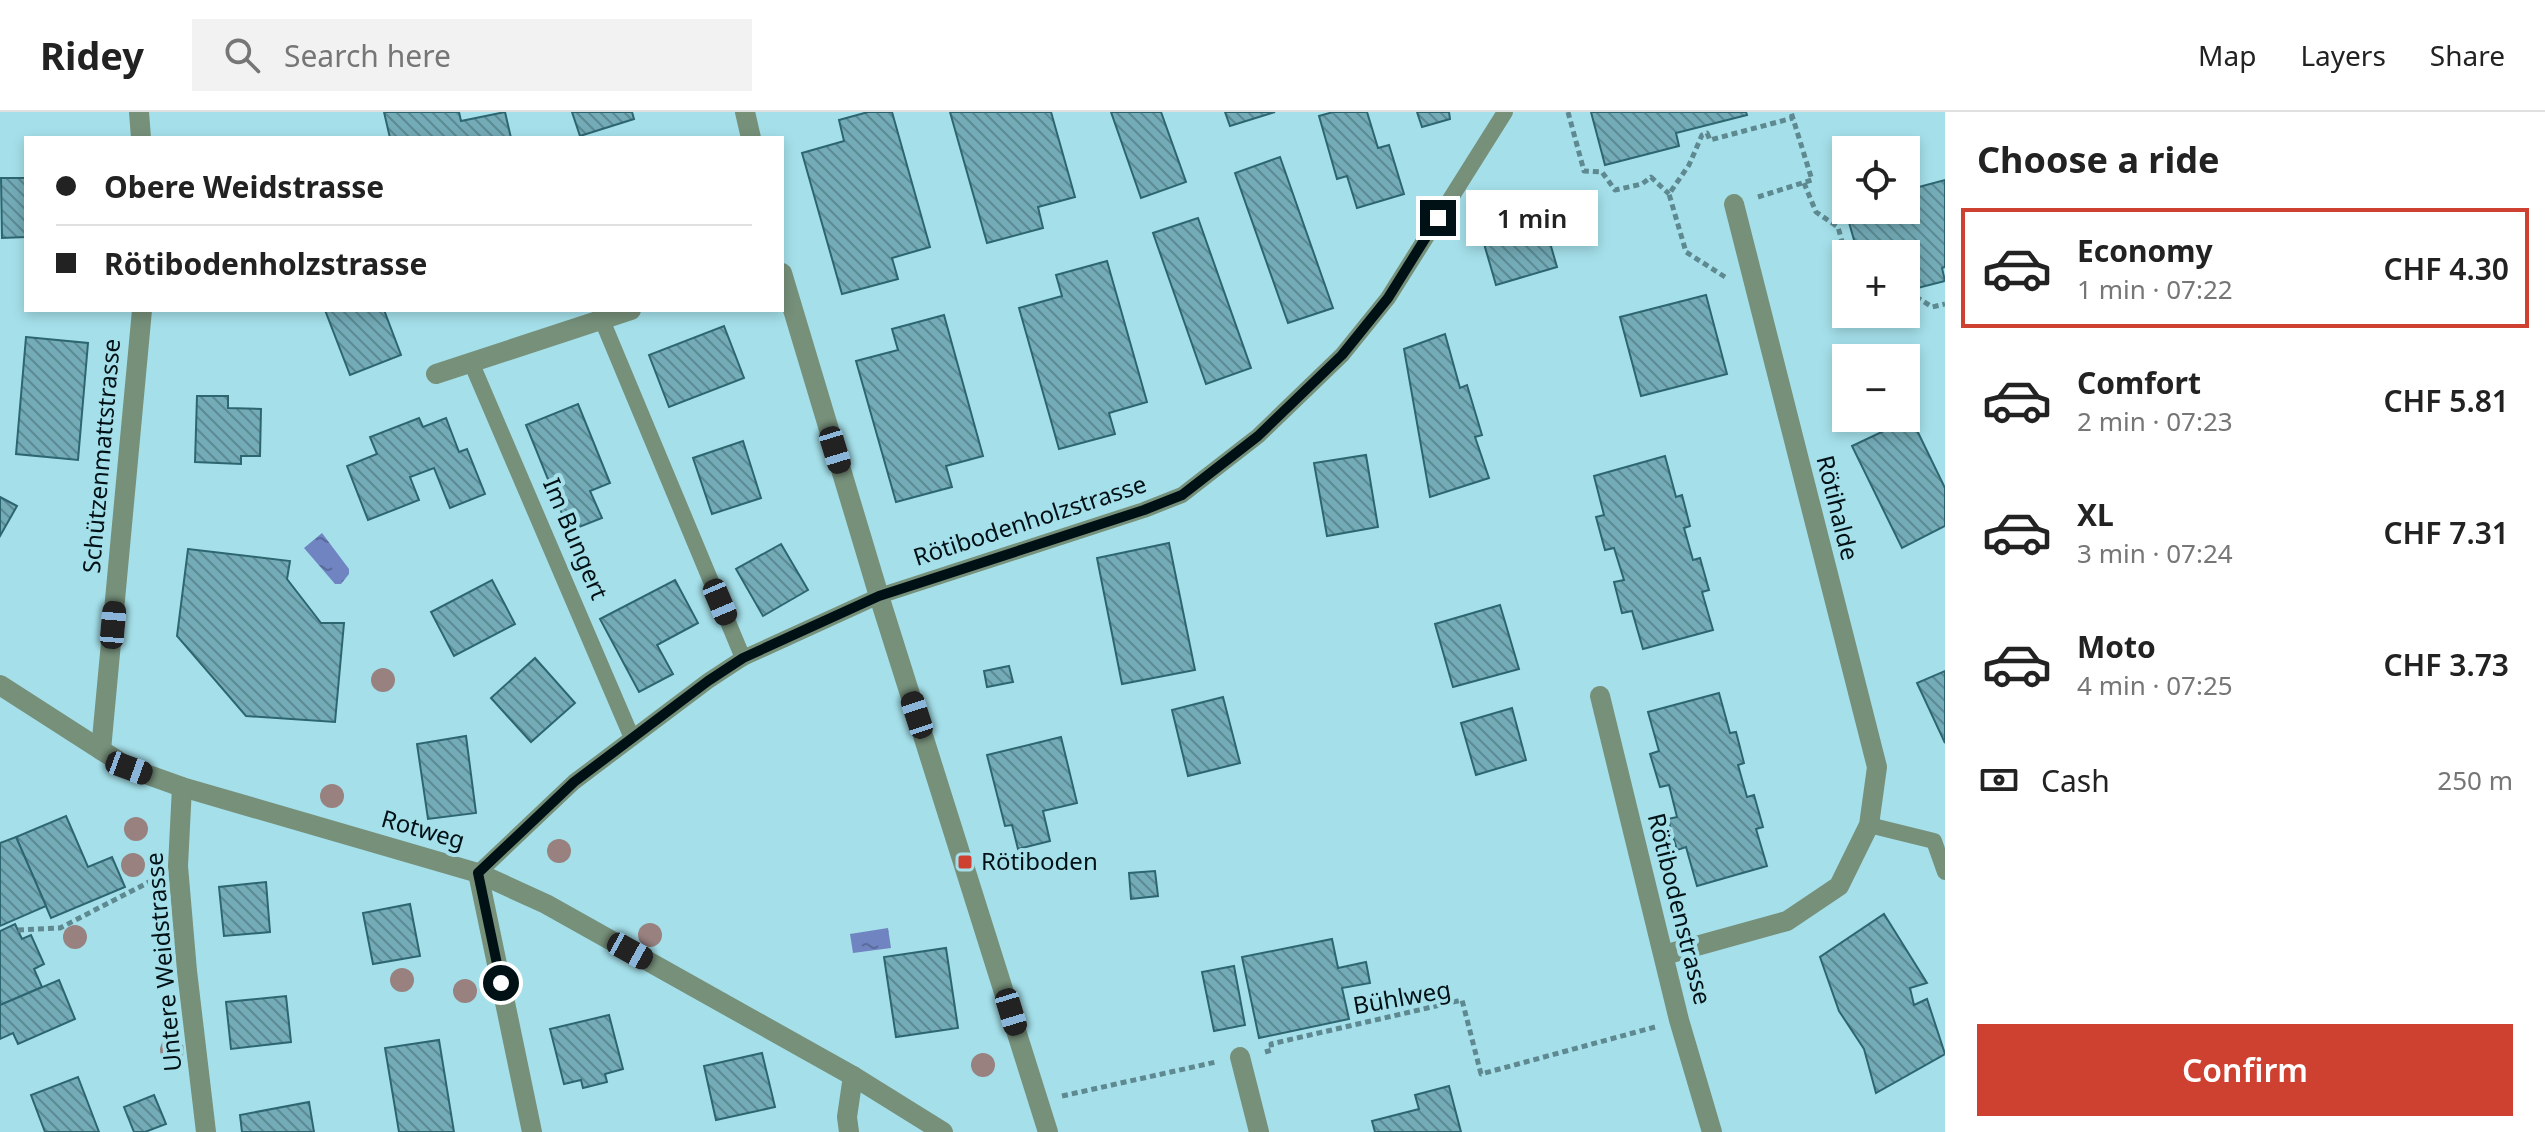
<!DOCTYPE html>
<meta charset="utf-8">
<style>
:root{--surface:#fff;--page:#f2f2f2;--text:#222;--muted:#767676;--line:#e0e0e0;--accent:#ce4131}
body{margin:0;font-family:"Noto Sans",sans-serif;background:var(--page);color:var(--text);height:100vh;display:flex;flex-direction:column;font-size:30px;white-space:nowrap}
*{box-sizing:border-box;margin:0}
p{font-size:26px;color:var(--muted)}
.icon{flex:none;width:44px;height:44px;fill:none;stroke:currentColor;stroke-width:2;stroke-linecap:round;stroke-linejoin:round}
.map{position:relative;flex:1;overflow:hidden}
.sheet{display:flex;flex-direction:column;background:var(--surface);width:600px}
.sheet>*{flex:none}
.guide{position:absolute;left:24px;top:24px;width:760px;height:176px;border-radius:0px;box-shadow:0 4px 12px #0003;display:grid;align-content:center;height:176px;padding:0 32px;background:var(--surface)}
.buttons{position:absolute;left:1832px;top:24px;display:grid;gap:16px}
.buttons a{display:grid;place-items:center;width:88px;height:88px;border-radius:0px;background:var(--surface);box-shadow:0 4px 12px #0003;font-size:40px}
.end{position:absolute;width:36px;height:36px;margin:-18px;border:10px solid #001115;background:#fff;box-shadow:0 0 0 4px #fff}
.from{border-radius:50%}
.bubble{position:absolute;height:56px;border-radius:0px;background:var(--surface);box-shadow:0 4px 12px #0003;font-size:26px;font-weight:600;line-height:56px;text-align:center}
.car{position:absolute;width:24px;height:48px;margin:-24px -12px;border-radius:10px;box-shadow:0 0 6px 2px #0007;background:linear-gradient(#222 24%,#8ab4d8 0 40%,#222 0 76%,#8ab4d8 0 86%,#222 0)}
.guide b{display:flex;align-items:center;gap:28px;height:76px;font-size:30px}
.guide b+b{border-top:2px solid var(--line)}
.guide i{width:20px;height:20px;background:var(--text)}
ul{padding:0;list-style:none}
li{display:flex;align-items:center;gap:24px;height:120px;margin:0 16px 12px;padding:0 16px;border:4px solid transparent;border-radius:0px}
li div{flex:1}
li b{display:block;font-size:30px}
li em{font-style:normal;font-weight:600}
li.selected{border-color:var(--accent)}
li>.icon{width:72px;height:72px;stroke-width:1.5}
h2{padding:0 32px;font-size:36px;line-height:96px}
.pay{display:flex;align-items:center;gap:20px;height:88px;padding:0 32px;font-size:30px}
.pay p{margin-inline-start:auto}
.action{display:flex;gap:16px;margin-top:auto;padding:16px 32px}
.action a{flex:1;height:92px;border-radius:0px;background:var(--accent);color:#fff;font-size:32px;font-weight:600;line-height:92px;text-align:center}
header{display:flex;align-items:center;gap:48px;box-sizing:border-box;height:112px;padding:0 40px;background:var(--surface);border-bottom:2px solid var(--line)}
header strong{font-size:38px}
nav{display:flex;gap:44px;margin-inline-start:auto;font-size:28px}
.search{width:560px;height:72px;background:var(--page);display:flex;align-items:center;gap:20px;box-sizing:border-box;padding:0 28px;border-radius:0px;color:var(--muted);font-size:30px}
main{display:flex;flex:1;min-height:0}
.map>svg:first-child{display:block}
.water{fill:url(#water-ripples)}
.building{fill:url(#building-back-hatch);stroke:#2e6670;stroke-width:2}
.lines{fill:none;stroke-linecap:round;stroke-linejoin:round}
.path{stroke:#5f8990;stroke-width:5;stroke-dasharray:6 4;stroke-linecap:butt}
.service{stroke:#76907a;stroke-width:16}
.minor{stroke:#76907a;stroke-width:20}
.tree{fill:#98817f}
.route{stroke:#001115;stroke-width:10}
.poi-dot{fill:#ce4131;stroke:#a5e0ea;stroke-width:3}
.labels{text-anchor:middle;stroke-width:8;stroke-linejoin:round;paint-order:stroke}
.street-label{font-size:24px;fill:#001115;stroke:#a5e0ea}
.poi-label{font-size:24px;fill:#001115;stroke:#a5e0ea;text-anchor:start}
</style>
<header>
<strong>Ridey</strong>
<div class="search"><svg class="icon" aria-label="search" viewBox="0 0 24 24"><circle cx="10" cy="10" r="6"/><path d="M15 15l6 6"/></svg>Search here</div>
<nav><a>Map</a><a>Layers</a><a>Share</a></nav>
</header>
<main>
<div class="map">
<svg width="1945" height="1020" viewBox="0 0 1945 1020">
<defs>
<pattern id="water-ripples" width="26" height="14" patternUnits="userSpaceOnUse" patternTransform="scale(2)"><rect width="26" height="14" fill="#7084c2"/><path d="M2 4q2-2 4 0t4 0M15 11q2-2 4 0t4 0" fill="none" stroke="#5a6b9c"/></pattern>
<pattern id="building-back-hatch" width="6" height="6" patternUnits="userSpaceOnUse" patternTransform="scale(2)"><rect width="6" height="6" fill="#73abb6"/><path d="M-1 5l2 2M0 0l6 6M5-1l2 2" fill="none" stroke="#5c8a93"/></pattern>
</defs>
<rect width="100%" height="100%" fill="#a5e0ea"/>
<g class="water">
<path d="M322 421 349 457V462L341 472H335L304 436Z"/>
<path d="M888 816 891 836 853 841 850 822Z"/>
</g>
<g class="building">
<path d="M384 0H459L461 9 505 0 511 26H390Z"/>
<path d="M572 0H632L634 7 580 24Z"/>
<path d="M868 0H892L930 135 892 146 898 167 842 182 802 41 844 29 839 8Z"/>
<path d="M950 0H1051L1075 85 1038 95 1043 116 987 131Z"/>
<path d="M1111 0H1161L1186 70 1141 86Z"/>
<path d="M1225 0H1275L1230 14Z"/>
<path d="M1333 0H1367L1378 36 1389 33 1404 82 1357 96 1347 64 1337 67 1319 4Z"/>
<path d="M1417 0H1449L1450 7 1422 15Z"/>
<path d="M1591 0H1746L1747 3 1676 21 1679 34 1605 53Z"/>
<path d="M1280 45 1333 196 1288 211 1235 61Z"/>
<path d="M1 66H26V125L2 126Z"/>
<path d="M1945 68V155L1942 156 1945 169 1906 179V142H1858L1848 107 1881 98H1906V91L1918 88 1915 76Z"/>
<path d="M1539 93 1557 155 1496 173 1478 111Z"/>
<path d="M1198 106 1251 256 1206 272 1153 121Z"/>
<path d="M1107 149 1147 290 1109 301 1115 322 1059 337 1019 196 1062 184 1056 163Z"/>
<path d="M1706 183 1727 262 1641 284 1620 205Z"/>
<path d="M325 198H384L401 243 350 263Z"/>
<path d="M944 203 983 344 946 354 952 375 896 390 856 249 898 238 892 217Z"/>
<path d="M724 214 744 266 669 295 649 243Z"/>
<path d="M1445 222 1460 276 1467 273 1482 323 1475 325 1489 366 1430 385 1404 237Z"/>
<path d="M26 225 88 231 78 348 16 342Z"/>
<path d="M197 284H228V296L261 297 260 344H241V352L195 350Z"/>
<path d="M578 292 610 371 590 379 602 406 569 419 526 313Z"/>
<path d="M419 306 423 315 446 306 459 340 467 337 485 382 450 396 434 356 410 365 419 388 368 408 347 354 377 342 370 325Z"/>
<path d="M1911 306 1945 376V414L1902 436 1852 334Z"/>
<path d="M743 329 761 386 712 402 693 346Z"/>
<path d="M1366 343 1378 415 1327 424 1314 351Z"/>
<path d="M1665 344 1676 385 1682 383 1690 414 1684 416 1693 448 1700 446 1709 478 1702 480 1713 518 1643 537 1632 499 1622 501 1614 470 1624 468 1614 436 1605 438 1596 405 1604 403 1594 364Z"/>
<path d="M0 385 17 394 0 424Z"/>
<path d="M1169 431 1195 558 1122 572 1097 446Z"/>
<path d="M781 432 808 478 763 504 736 457Z"/>
<path d="M188 437 290 449 287 467 321 511H344L335 610 246 604 177 524Z"/>
<path d="M492 468 515 512 454 544 431 500Z"/>
<path d="M675 468 698 511 657 533 673 562 639 580 600 507Z"/>
<path d="M1500 493 1519 557 1453 575 1435 512Z"/>
<path d="M535 546 575 591 531 630 491 586Z"/>
<path d="M1009 554 1013 570 987 575 984 559Z"/>
<path d="M1945 559V631L1917 571Z"/>
<path d="M1719 581 1730 621 1736 620 1744 651 1738 653 1747 685 1754 683 1763 715 1756 717 1767 754 1697 774 1686 735 1677 738 1668 707 1677 705 1669 673 1660 675 1650 642 1659 639 1648 600Z"/>
<path d="M1223 585 1240 651 1188 664 1172 598Z"/>
<path d="M1512 596 1526 648 1476 663 1461 611Z"/>
<path d="M466 624 476 701 428 707 417 632Z"/>
<path d="M1061 625 1077 691 1043 699 1050 729 1018 737 1012 713 1005 714 987 643Z"/>
<path d="M66 704 88 755 112 745 125 775 51 806 16 725Z"/>
<path d="M16 725 46 794 0 814V731Z"/>
<path d="M1155 759 1158 784 1131 787 1129 761Z"/>
<path d="M266 770 270 820 224 824 219 775Z"/>
<path d="M410 792 420 844 373 852 363 801Z"/>
<path d="M1884 802 1927 871 1910 876 1914 893 1927 887 1945 942 1876 981 1864 937 1839 899 1820 845Z"/>
<path d="M15 812 22 827 31 823 44 852 34 857 42 875 0 893V819Z"/>
<path d="M1332 827 1338 856 1366 850 1370 871 1342 876 1349 907 1259 926 1242 845Z"/>
<path d="M946 836 958 916 896 925 884 845Z"/>
<path d="M1234 854 1245 913 1214 919 1202 860Z"/>
<path d="M59 868 75 907 18 932 13 921 0 927V893Z"/>
<path d="M286 884 291 930 231 937 226 890Z"/>
<path d="M609 903 623 957 605 962 607 970 583 976 581 968 564 972 550 917Z"/>
<path d="M439 928 454 1020H399L385 936Z"/>
<path d="M762 941 775 995 716 1008 704 954Z"/>
<path d="M78 965 99 1020H45L31 983Z"/>
<path d="M1449 974 1461 1020H1375L1372 1009 1419 997 1415 983Z"/>
<path d="M154 983 166 1012 145 1020H134L124 995Z"/>
<path d="M309 990 314 1020H242L240 1003Z"/>
</g>
<g class="lines">
<g class="path">
<path d="M1568 0 1584 59 1602 60 1615 78 1642 72 1651 65 1669 82"/>
<path d="M1804 71 1816 100 1838 115 1846 144"/>
<path d="M1758 85 1812 68 1791 0"/>
<path d="M1725 165 1686 140 1669 82 1689 53 1702 23 1707 21 1710 28 1793 6"/>
<path d="M1906 190 1918 186 1932 195 1945 192"/>
<path d="M18 818 60 816 153 768"/>
<path d="M1265 940 1272 938 1271 932 1462 888 1481 962 1655 915"/>
<path d="M1062 984 1216 950"/>
</g>
<g class="service">
<path d="M602 208 743 546"/>
<path d="M471 250 632 626"/>
<path d="M1869 713 1934 729 1945 760"/>
<path d="M478 761 574 670 708 569 743 546 879 484 1144 398 1182 383 1258 324 1342 243 1388 186 1505 0"/>
</g>
<g class="minor">
<path d="M139 0 141 26"/>
<path d="M745 0 751 26"/>
<path d="M782 161 879 484 1048 1020"/>
<path d="M436 262 631 198"/>
<path d="M0 573 129 656 182 675 478 761 546 792 853 964 943 1020"/>
<path d="M1600 584 1679 908 1712 1020"/>
<path d="M101 638 142 198"/>
<path d="M182 675 178 754 187 859 206 1020"/>
<path d="M478 761 532 1020"/>
<path d="M1664 843 1787 809 1839 774 1869 713 1877 655 1734 92"/>
<path d="M1240 945 1259 1020"/>
<path d="M849 1020 847 1005 853 964"/>
</g>
</g>
<g class="tree">
<circle cx="383" cy="568" r="12"/>
<circle cx="332" cy="684" r="12"/>
<circle cx="136" cy="717" r="12"/>
<circle cx="559" cy="739" r="12"/>
<circle cx="133" cy="753" r="12"/>
<circle cx="650" cy="823" r="12"/>
<circle cx="75" cy="825" r="12"/>
<circle cx="402" cy="868" r="12"/>
<circle cx="465" cy="879" r="12"/>
<circle cx="172" cy="938" r="12"/>
<circle cx="983" cy="953" r="12"/>
</g>
<g class="lines">
<path class="route" d="M501 871 478 761 574 670 708 569 743 546 879 484 1144 398 1182 383 1258 324 1342 243 1388 186 1438 106"/>
</g>
<rect class="poi-dot" x="957" y="742" width="16" height="16" rx="4"/>
<g class="labels">
<g class="street-label">
<text transform="translate(102 344) rotate(-85)" y="8">Schützenmattstrasse</text>
<text transform="translate(1837 396) rotate(76)" y="8">Rötihalde</text>
<text transform="translate(1030 409) rotate(-18)" y="8">Rötibodenholzstrasse</text>
<text transform="translate(575 427) rotate(67)" y="8">Im Bungert</text>
<text transform="translate(423 718) rotate(16)" y="8">Rotweg</text>
<text transform="translate(1679 797) rotate(76)" y="8">Rötibodenstrasse</text>
<text transform="translate(164 850) rotate(-95)" y="8">Untere Weidstrasse</text>
<text transform="translate(1402 886) rotate(-10)" y="8">Bühlweg</text>
</g>
<g class="poi-label">
<text x="981" y="758">Rötiboden</text>
</g>
</g>
</svg>
<div class="buttons">
<a><svg class="icon" aria-label="locate" viewBox="0 0 24 24"><circle cx="12" cy="12" r="6"/><path d="M12 2v4M12 18v4M2 12h4M18 12h4"/></svg></a>
<a>+</a>
<a>−</a>
</div>
<i class="end from" style="left:501px;top:871px"></i>
<i class="end" style="left:1438px;top:106px"></i>
<div class="bubble" style="left:1466px;top:78px;width:132px">1 min</div>
<i class="car" style="left:835px;top:338px;rotate:163deg"></i>
<i class="car" style="left:720px;top:490px;rotate:157deg"></i>
<i class="car" style="left:113px;top:513px;rotate:5deg"></i>
<i class="car" style="left:917px;top:603px;rotate:342deg"></i>
<i class="car" style="left:129px;top:656px;rotate:110deg"></i>
<i class="car" style="left:630px;top:839px;rotate:119deg"></i>
<i class="car" style="left:1011px;top:900px;rotate:163deg"></i>
<div class="guide">
<b><i class="from"></i>Obere Weidstrasse</b>
<b><i></i>Rötibodenholzstrasse</b>
</div>
</div>
<section class="sheet">
<h2>Choose a ride</h2>
<ul>
<li class="selected"><svg class="icon" aria-label="car" viewBox="0 0 24 24"><path d="M5 17H2v-5l4-1 3-4h7l3 4 3 1v5h-3M9 17h6M6 11h13"/><circle cx="7" cy="17" r="2"/><circle cx="17" cy="17" r="2"/></svg><div><b>Economy</b><p>1 min · 07:22</p></div><em>CHF 4.30</em></li>
<li><svg class="icon" aria-label="car" viewBox="0 0 24 24"><path d="M5 17H2v-5l4-1 3-4h7l3 4 3 1v5h-3M9 17h6M6 11h13"/><circle cx="7" cy="17" r="2"/><circle cx="17" cy="17" r="2"/></svg><div><b>Comfort</b><p>2 min · 07:23</p></div><em>CHF 5.81</em></li>
<li><svg class="icon" aria-label="car" viewBox="0 0 24 24"><path d="M5 17H2v-5l4-1 3-4h7l3 4 3 1v5h-3M9 17h6M6 11h13"/><circle cx="7" cy="17" r="2"/><circle cx="17" cy="17" r="2"/></svg><div><b>XL</b><p>3 min · 07:24</p></div><em>CHF 7.31</em></li>
<li><svg class="icon" aria-label="car" viewBox="0 0 24 24"><path d="M5 17H2v-5l4-1 3-4h7l3 4 3 1v5h-3M9 17h6M6 11h13"/><circle cx="7" cy="17" r="2"/><circle cx="17" cy="17" r="2"/></svg><div><b>Moto</b><p>4 min · 07:25</p></div><em>CHF 3.73</em></li>
</ul>
<div class="pay"><svg class="icon" aria-label="cash" viewBox="0 0 24 24"><path d="M3 7h18v10H3z"/><circle cx="12" cy="12" r="2"/></svg>Cash<p>250 m</p></div>
<div class="action"><a>Confirm</a></div>
</section>
</main>
